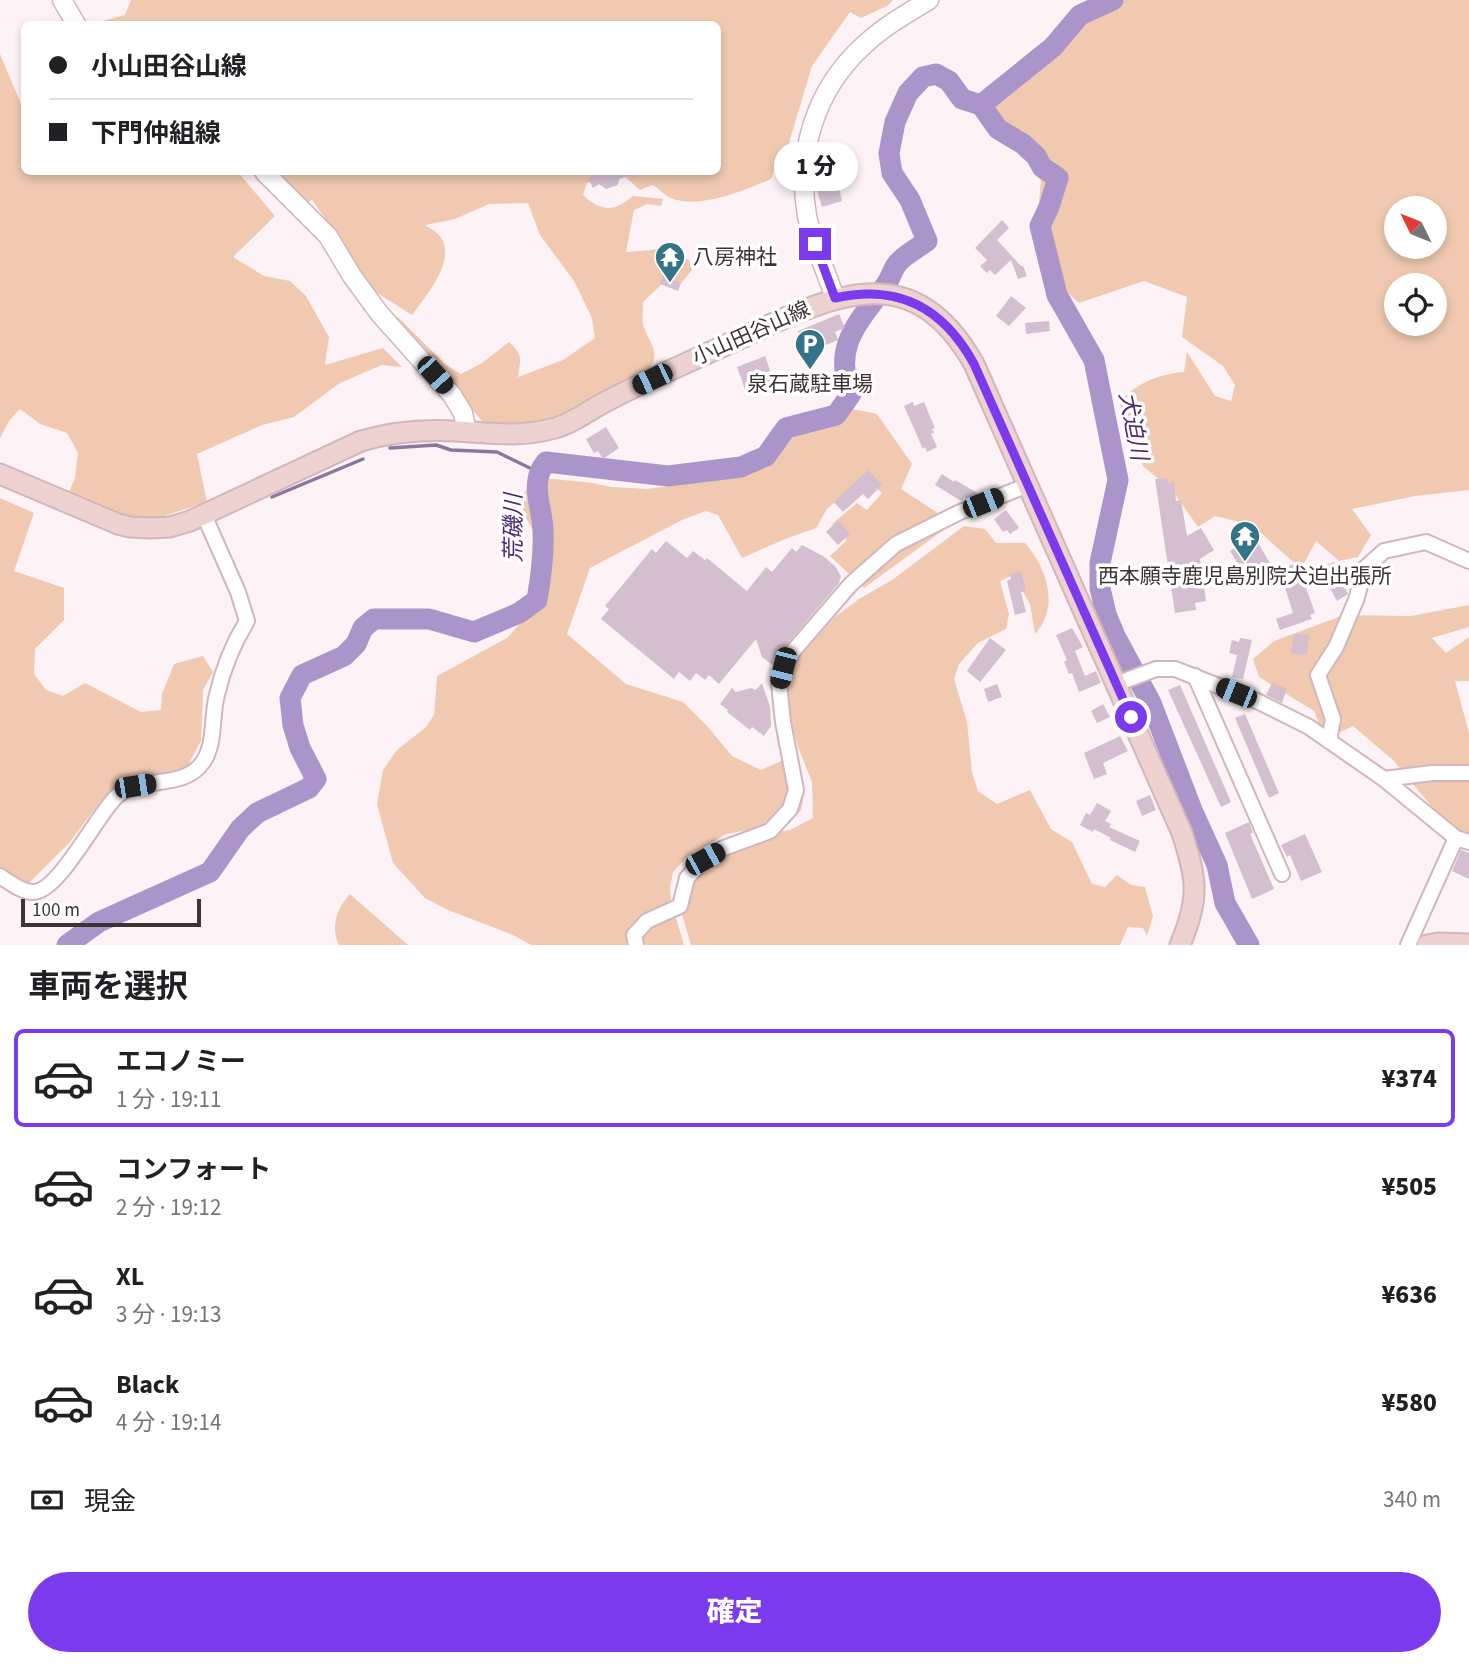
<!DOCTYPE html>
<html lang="ja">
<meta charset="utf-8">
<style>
:root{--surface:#fff;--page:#f2f2f2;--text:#202124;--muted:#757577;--line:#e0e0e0;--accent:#7c3aed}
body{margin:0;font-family:"Source Sans 3","Noto Sans JP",sans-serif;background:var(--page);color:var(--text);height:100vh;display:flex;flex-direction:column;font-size:26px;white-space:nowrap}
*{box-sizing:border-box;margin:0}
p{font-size:23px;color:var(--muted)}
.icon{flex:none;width:38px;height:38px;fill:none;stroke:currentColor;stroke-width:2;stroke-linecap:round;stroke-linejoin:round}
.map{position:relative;height:945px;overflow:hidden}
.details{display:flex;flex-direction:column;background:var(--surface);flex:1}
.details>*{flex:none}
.banner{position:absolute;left:21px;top:21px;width:700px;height:154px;border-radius:10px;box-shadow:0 4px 10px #0003;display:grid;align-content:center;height:154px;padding:0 28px;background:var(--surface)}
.needle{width:46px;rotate:313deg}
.fabs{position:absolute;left:1384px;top:196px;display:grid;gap:14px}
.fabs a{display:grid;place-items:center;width:63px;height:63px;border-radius:50%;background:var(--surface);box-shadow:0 4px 10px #0003;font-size:35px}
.scale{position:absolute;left:21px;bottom:18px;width:180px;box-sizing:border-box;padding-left:7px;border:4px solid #3d3336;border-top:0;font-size:19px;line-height:24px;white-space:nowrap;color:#3d3336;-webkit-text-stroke:5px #fff;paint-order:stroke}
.end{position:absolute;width:32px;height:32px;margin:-16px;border:9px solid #7c3aed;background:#fff;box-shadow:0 0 0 4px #fff}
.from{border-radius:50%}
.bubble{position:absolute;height:49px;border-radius:24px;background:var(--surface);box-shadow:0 4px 10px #0003;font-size:23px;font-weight:800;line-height:49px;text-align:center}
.car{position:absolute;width:21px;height:42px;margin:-21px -10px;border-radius:9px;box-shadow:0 0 5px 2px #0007;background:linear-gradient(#222 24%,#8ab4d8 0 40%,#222 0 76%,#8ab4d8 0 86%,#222 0)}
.banner b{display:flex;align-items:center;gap:24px;height:66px;font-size:26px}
.banner b+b{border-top:2px solid var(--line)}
.banner i{width:18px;height:18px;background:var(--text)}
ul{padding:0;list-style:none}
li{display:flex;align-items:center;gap:21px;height:98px;margin:0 14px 10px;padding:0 14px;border:4px solid transparent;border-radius:10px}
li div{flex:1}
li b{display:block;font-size:26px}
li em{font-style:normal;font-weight:800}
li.on{border-color:var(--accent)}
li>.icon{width:63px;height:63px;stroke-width:1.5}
h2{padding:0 28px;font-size:32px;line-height:84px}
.pay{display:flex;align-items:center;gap:18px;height:77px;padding:0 28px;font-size:26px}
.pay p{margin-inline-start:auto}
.primary-button{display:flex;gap:14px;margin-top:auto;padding:14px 28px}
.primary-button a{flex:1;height:80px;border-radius:42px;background:var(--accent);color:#fff;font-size:28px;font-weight:800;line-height:80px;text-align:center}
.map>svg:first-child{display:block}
.green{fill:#f0c9b0;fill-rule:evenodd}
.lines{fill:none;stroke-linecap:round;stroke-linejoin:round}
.stream{stroke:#8a779e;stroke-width:3.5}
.river{stroke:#ab94ca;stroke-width:21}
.building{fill:#d3bfd0}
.minor-casing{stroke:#d1b6bd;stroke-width:18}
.tertiary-casing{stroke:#d1b6bd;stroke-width:21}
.secondary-casing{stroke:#d1b6bd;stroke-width:23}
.minor{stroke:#fff;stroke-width:14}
.tertiary{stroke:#fff;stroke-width:18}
.secondary{stroke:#edd2cf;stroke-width:19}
.route{stroke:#7c3aed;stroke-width:9}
.labels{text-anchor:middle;stroke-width:7;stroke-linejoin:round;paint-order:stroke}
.poi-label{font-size:21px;fill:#3d3336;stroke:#fff}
.street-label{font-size:21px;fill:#3d3336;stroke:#fff}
.water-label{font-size:23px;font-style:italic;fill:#4c2c6d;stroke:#fff}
</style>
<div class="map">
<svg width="1469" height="945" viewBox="0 0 1469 945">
<rect width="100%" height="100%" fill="#fdf2f5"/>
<g class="green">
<path d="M131 0H893L887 6 861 18 850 12 812 66 783 163H777L771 179C746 190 698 210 671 198 664 195 659 189 653 185L640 190 621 173 587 183 583 195C601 212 614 212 633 196L663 199 661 206 647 204 634 210 626 252 652 250 664 247 689 260 692 270 678 287 663 283 643 302C643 309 642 318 643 324 646 337 657 347 654 360 649 383 551 426 527 428 514 429 496 428 484 423L382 309 400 319 445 364 461 374 482 363 509 342C524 355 520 360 518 377L563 360 595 338 592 318 574 281 540 235 528 203 489 204 455 219 425 225C429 228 436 231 439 235 459 258 426 296 412 315L363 284 322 236 325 218 312 200 292 209 256 172H718V24H101L102 21 125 15Z"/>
<path d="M1115 0H1469V490L1415 496 1352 509 1371 535 1358 557 1339 561 1316 541 1301 569 1252 525 1215 516 1198 527 1172 490 1143 466 1119 401C1141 382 1155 375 1184 372L1187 352 1215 396 1231 401 1235 385 1223 366 1182 337 1187 297 1144 281 1079 303 1040 268 1035 245 1041 181 1024 149 990 131 982 118 986 102 1026 77 1060 44 1077 12 1110 11ZM1396 208H1435V247H1396ZM1396 285H1435V324H1396Z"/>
<path d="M0 54 24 111V172H238L275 216 233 257 264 276 290 281 306 296 329 337 325 365 383 348 402 367 382 365 340 383 294 417 262 425 197 454 207 502 117 531 63 507 75 478 78 453 67 433 40 424 20 409 9 421 0 438Z"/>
<path d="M843 407 877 414 912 464 901 489 953 523 864 588 830 556 847 540 832 524 857 503 867 510 882 493 864 478 827 509 816 528 785 539 742 558 718 515 706 511 682 520 590 568 567 634 626 684 683 702 708 727 732 756 761 770 786 759 805 791 801 810 789 823 726 834 687 857 673 872 670 888 671 901 684 945H531L513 935 448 910 425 898 393 863 377 804 383 770 397 750 426 727 434 715 437 676 507 638 526 617 540 561V544L523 512 524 493 529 485 543 478 593 483 611 487 647 489 679 485 726 469 767 450 810 419Z"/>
<path d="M0 498 34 513 14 571 64 588V620L35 649 34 674 46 690 63 696 85 683 141 712 161 710 162 694 174 664 203 656 213 672 203 690 201 741 187 767 117 802H100L69 843 24 888 0 885Z"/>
<path d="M964 526 985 529 996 543H1025C1047 568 1060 607 1035 634L1030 604 1013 575 1000 581 1009 614 1006 629 978 643 959 664 954 679 967 722 972 772 978 791 997 804 1030 790 1051 829 1072 842 1092 884 1105 887 1117 875 1131 885 1145 887 1153 916 1147 936 1143 928 1128 927 1120 945H691L676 894 679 873 695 857 723 840 790 830 813 818 812 782 798 747 789 713 787 682 791 665 835 617 859 599 892 580Z"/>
<path d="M1469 605V627L1432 638 1446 653 1469 637V681H1455L1469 733V840L1442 819 1393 760 1353 726 1334 735 1322 730 1314 711 1259 677 1253 659 1274 641 1344 615 1411 616Z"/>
<path d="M350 894 408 945H339C330 927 337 908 350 894Z"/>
</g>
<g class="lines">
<g class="stream">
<path d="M390 448 436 445 451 450 497 452 538 472"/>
<path d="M272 497 363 459"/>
</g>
<g class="river">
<path d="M981 105 998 129 1023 144 1036 156 1042 167 1058 178 1049 207 1040 226 1057 295 1094 360 1118 480 1100 563V588L1106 614 1115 636 1151 703 1192 810 1217 865 1225 903 1249 945"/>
<path d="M981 105 1053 47 1080 15 1113 0"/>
<path d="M67 945 99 922 210 872 240 829 257 813 309 788 316 779 300 748 293 725 290 698 302 675 344 656 356 644 363 628 374 619H429L474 632 519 613 537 600C541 577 544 553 543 530 542 506 529 482 546 462L668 476 741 467 766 456 786 428 836 415 851 394C831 345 861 320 887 283 891 277 893 269 897 264 904 255 918 248 927 241L910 200 892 173 889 153 895 122 908 93 923 77 936 74 949 81 962 99 981 105"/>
</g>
</g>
<g class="building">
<path d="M600 172H637V173L619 179 618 185 606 189 599 184 593 188 588 178Z"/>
<path d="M838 184 842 201 822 207 817 190Z"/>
<path d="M1002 220 1009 228 997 240 1021 266H1023L1027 276 1018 279 1011 260 995 275 990 270 987 273 980 266 987 260 975 248Z"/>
<path d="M663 276 681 283 678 291 660 284Z"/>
<path d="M1011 296 1026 308 1009 326 996 316Z"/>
<path d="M839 314 845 328 835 332 838 340 807 353 798 331Z"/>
<path d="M1049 321 1050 331 1026 334 1025 323Z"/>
<path d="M765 356 775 385 747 395 737 367Z"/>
<path d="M913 402 914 406 924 402 935 428 932 429 934 433 931 434 937 447 927 452 925 447 923 449 904 406Z"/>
<path d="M606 427 619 448 603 459 598 451 594 453 586 439Z"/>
<path d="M868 470 882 485 868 499 863 494 843 512 834 502Z"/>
<path d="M942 474 954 482 955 480 979 494 967 499 965 497 961 501 935 485Z"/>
<path d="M1167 478 1168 483 1174 482 1176 501 1181 500 1187 536 1201 528 1214 550 1200 559 1206 601 1195 603 1196 610 1175 613 1155 479Z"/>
<path d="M1006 510 1019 528 1010 534 1007 530 1003 532 994 519Z"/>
<path d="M838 520 850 534 838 545 826 532Z"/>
<path d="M1254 536 1275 572 1259 582 1256 577 1249 582 1230 551Z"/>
<path d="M666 541 687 558 693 551 705 560 707 558 747 591 766 567 772 572 792 548 796 552 802 545 823 556 835 566 841 576 839 583 787 644 774 666 762 657 756 639 719 684 709 675 705 680 696 673 690 681 679 672 674 679 601 619 609 609 605 606 652 549 656 553Z"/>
<path d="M1334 562 1337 568 1340 567 1346 580 1342 582 1348 594 1337 601 1319 568Z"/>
<path d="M1294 564 1301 583 1304 582 1315 613 1310 615 1312 619 1280 630 1276 619 1293 613 1279 569Z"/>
<path d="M1021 571 1026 591 1021 592 1026 612 1015 615 1007 581 1011 579 1010 574Z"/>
<path d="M1072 628 1083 647 1075 651 1085 676 1096 671 1101 683 1079 692 1072 673 1069 674 1064 662 1067 660 1056 635Z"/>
<path d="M1294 634 1309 635 1307 655 1291 653Z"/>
<path d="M990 638 1006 650 980 682 967 671Z"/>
<path d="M1240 638 1252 640 1243 679 1232 677 1237 655 1229 653 1232 640 1239 642Z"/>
<path d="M762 683 770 707 771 726 764 736 752 727 750 730 727 712 728 710 720 704 732 688 736 692 751 688 756 690Z"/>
<path d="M1272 683 1287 689 1282 703 1266 695Z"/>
<path d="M997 684 1002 697 988 702 984 689Z"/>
<path d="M1180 685 1231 802 1221 807 1168 690Z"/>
<path d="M1103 704 1110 717 1097 723 1091 711Z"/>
<path d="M1245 714 1279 793 1269 798 1235 718Z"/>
<path d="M1120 736 1128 751 1103 763 1107 774 1094 779 1084 753Z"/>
<path d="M1150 795 1156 810 1142 816 1136 801Z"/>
<path d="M1097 803 1111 811 1105 821 1111 824 1109 827 1140 841 1135 852 1110 840 1111 838 1094 829 1093 832 1080 825 1086 813 1090 815Z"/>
<path d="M1249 822 1253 833 1250 834 1274 889 1252 899 1225 833Z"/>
<path d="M1305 834 1322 872 1301 881 1290 855 1287 857 1281 845Z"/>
<path d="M1461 850 1469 853V879L1452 871Z"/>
</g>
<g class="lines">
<g class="minor-casing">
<g id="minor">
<path d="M1195 676 1282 874"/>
<path d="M1116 684 1156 669H1175L1257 701 1309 727 1384 779 1456 838 1469 842"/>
<path d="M1329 741 1333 719 1318 675 1336 647 1356 600 1365 568 1384 551 1426 542 1469 561"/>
<path d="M1384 779 1432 773H1469"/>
<path d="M0 876C9 882 22 892 33 892 58 893 97 815 116 797 140 774 183 791 203 762 216 743 211 716 217 695 223 668 233 644 247 621L238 592 204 515"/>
<path d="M636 945 634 935 647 921 680 906 687 878 704 859 724 848 770 831 790 809 796 790 783 722 779 684 783 668 794 650 851 584 896 544 960 512 1028 485"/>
<path d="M1408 945 1456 838"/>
</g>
</g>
<g class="tertiary-casing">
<g id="tertiary">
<path d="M62 0 76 24"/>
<path d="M264 172 328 236 352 276 379 313 452 395 463 413 467 432"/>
<path d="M835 298C826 271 813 244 807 216 796 153 815 90 863 46 883 27 906 14 929 0"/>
</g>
</g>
<g class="secondary-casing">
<g id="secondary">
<path d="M0 474 118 524 130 527 151 528 170 527 190 521 361 441C391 432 424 429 456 431 492 433 519 438 555 428 574 423 589 410 607 401 651 378 696 359 741 338 831 297 911 253 974 364L1182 833C1197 880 1200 898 1180 945"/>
<path d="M1427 945 1438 943 1469 944"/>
</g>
</g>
<use href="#minor" class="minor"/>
<use href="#tertiary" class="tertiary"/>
<use href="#secondary" class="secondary"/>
</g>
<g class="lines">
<path class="route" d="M815 244 835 298C898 284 943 307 974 364L1131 717"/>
</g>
<defs>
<g id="temple-pin" transform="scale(1.575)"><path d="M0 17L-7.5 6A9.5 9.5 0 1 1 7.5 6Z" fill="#347488" stroke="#fff"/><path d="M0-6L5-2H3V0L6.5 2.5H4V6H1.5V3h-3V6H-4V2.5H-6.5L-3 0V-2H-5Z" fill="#fff"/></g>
<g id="parking-pin" transform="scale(1.575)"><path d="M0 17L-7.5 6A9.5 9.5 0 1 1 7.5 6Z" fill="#347488" stroke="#fff"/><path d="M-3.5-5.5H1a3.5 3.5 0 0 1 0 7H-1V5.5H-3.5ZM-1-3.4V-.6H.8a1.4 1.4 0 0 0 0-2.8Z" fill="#fff"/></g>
</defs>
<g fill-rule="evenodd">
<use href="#temple-pin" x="670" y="257"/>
<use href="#parking-pin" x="810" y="344"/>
<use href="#temple-pin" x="1245" y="536"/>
</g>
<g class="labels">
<g class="poi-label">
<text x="693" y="264" text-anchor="start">八房神社</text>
<text x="810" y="391">泉石蔵駐車場</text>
<text x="1245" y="583">西本願寺鹿児島別院犬迫出張所</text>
</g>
<g class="street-label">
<text transform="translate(751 333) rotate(-24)" y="7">小山田谷山線</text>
</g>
<g class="water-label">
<text transform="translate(1134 426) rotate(79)" y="8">犬迫川</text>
<text transform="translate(513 528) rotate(-90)" y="8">荒磯川</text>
</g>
</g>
</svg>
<div class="fabs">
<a><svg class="needle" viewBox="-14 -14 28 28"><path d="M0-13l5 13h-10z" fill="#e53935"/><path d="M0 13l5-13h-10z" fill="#757577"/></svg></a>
<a><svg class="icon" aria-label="locate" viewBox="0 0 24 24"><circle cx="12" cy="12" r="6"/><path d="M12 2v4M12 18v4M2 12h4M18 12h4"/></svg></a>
</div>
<div class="scale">100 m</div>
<i class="end from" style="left:1131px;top:717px"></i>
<i class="end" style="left:815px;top:244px"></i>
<div class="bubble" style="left:774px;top:142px;width:84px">1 分</div>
<i class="car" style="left:435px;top:375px;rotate:138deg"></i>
<i class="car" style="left:652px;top:379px;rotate:244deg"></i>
<i class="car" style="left:983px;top:503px;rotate:68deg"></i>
<i class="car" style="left:783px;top:668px;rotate:194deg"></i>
<i class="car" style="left:1236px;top:693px;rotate:292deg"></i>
<i class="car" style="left:135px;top:786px;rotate:81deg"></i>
<i class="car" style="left:705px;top:859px;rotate:61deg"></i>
<div class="banner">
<b><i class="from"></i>小山田谷山線</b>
<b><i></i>下門仲組線</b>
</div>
</div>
<section class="details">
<h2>車両を選択</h2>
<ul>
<li class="on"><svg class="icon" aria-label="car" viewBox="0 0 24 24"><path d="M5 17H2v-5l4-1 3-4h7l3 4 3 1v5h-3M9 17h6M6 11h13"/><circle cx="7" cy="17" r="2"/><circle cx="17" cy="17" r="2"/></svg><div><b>エコノミー</b><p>1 分 · 19:11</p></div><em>¥374</em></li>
<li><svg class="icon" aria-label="car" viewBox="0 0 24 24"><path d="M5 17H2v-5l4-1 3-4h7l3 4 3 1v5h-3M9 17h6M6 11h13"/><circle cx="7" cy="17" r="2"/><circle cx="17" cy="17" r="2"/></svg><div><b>コンフォート</b><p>2 分 · 19:12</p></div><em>¥505</em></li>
<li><svg class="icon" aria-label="car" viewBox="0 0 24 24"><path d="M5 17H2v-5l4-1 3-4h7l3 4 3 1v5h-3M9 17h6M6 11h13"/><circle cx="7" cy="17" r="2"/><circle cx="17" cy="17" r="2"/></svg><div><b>XL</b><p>3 分 · 19:13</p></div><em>¥636</em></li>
<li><svg class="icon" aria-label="car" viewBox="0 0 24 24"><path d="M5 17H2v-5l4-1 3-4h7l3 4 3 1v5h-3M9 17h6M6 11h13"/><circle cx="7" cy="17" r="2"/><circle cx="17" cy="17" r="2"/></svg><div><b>Black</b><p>4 分 · 19:14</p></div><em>¥580</em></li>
</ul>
<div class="pay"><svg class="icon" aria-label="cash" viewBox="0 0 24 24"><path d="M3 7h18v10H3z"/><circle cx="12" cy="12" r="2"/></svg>現金<p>340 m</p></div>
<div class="primary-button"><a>確定</a></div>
</section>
